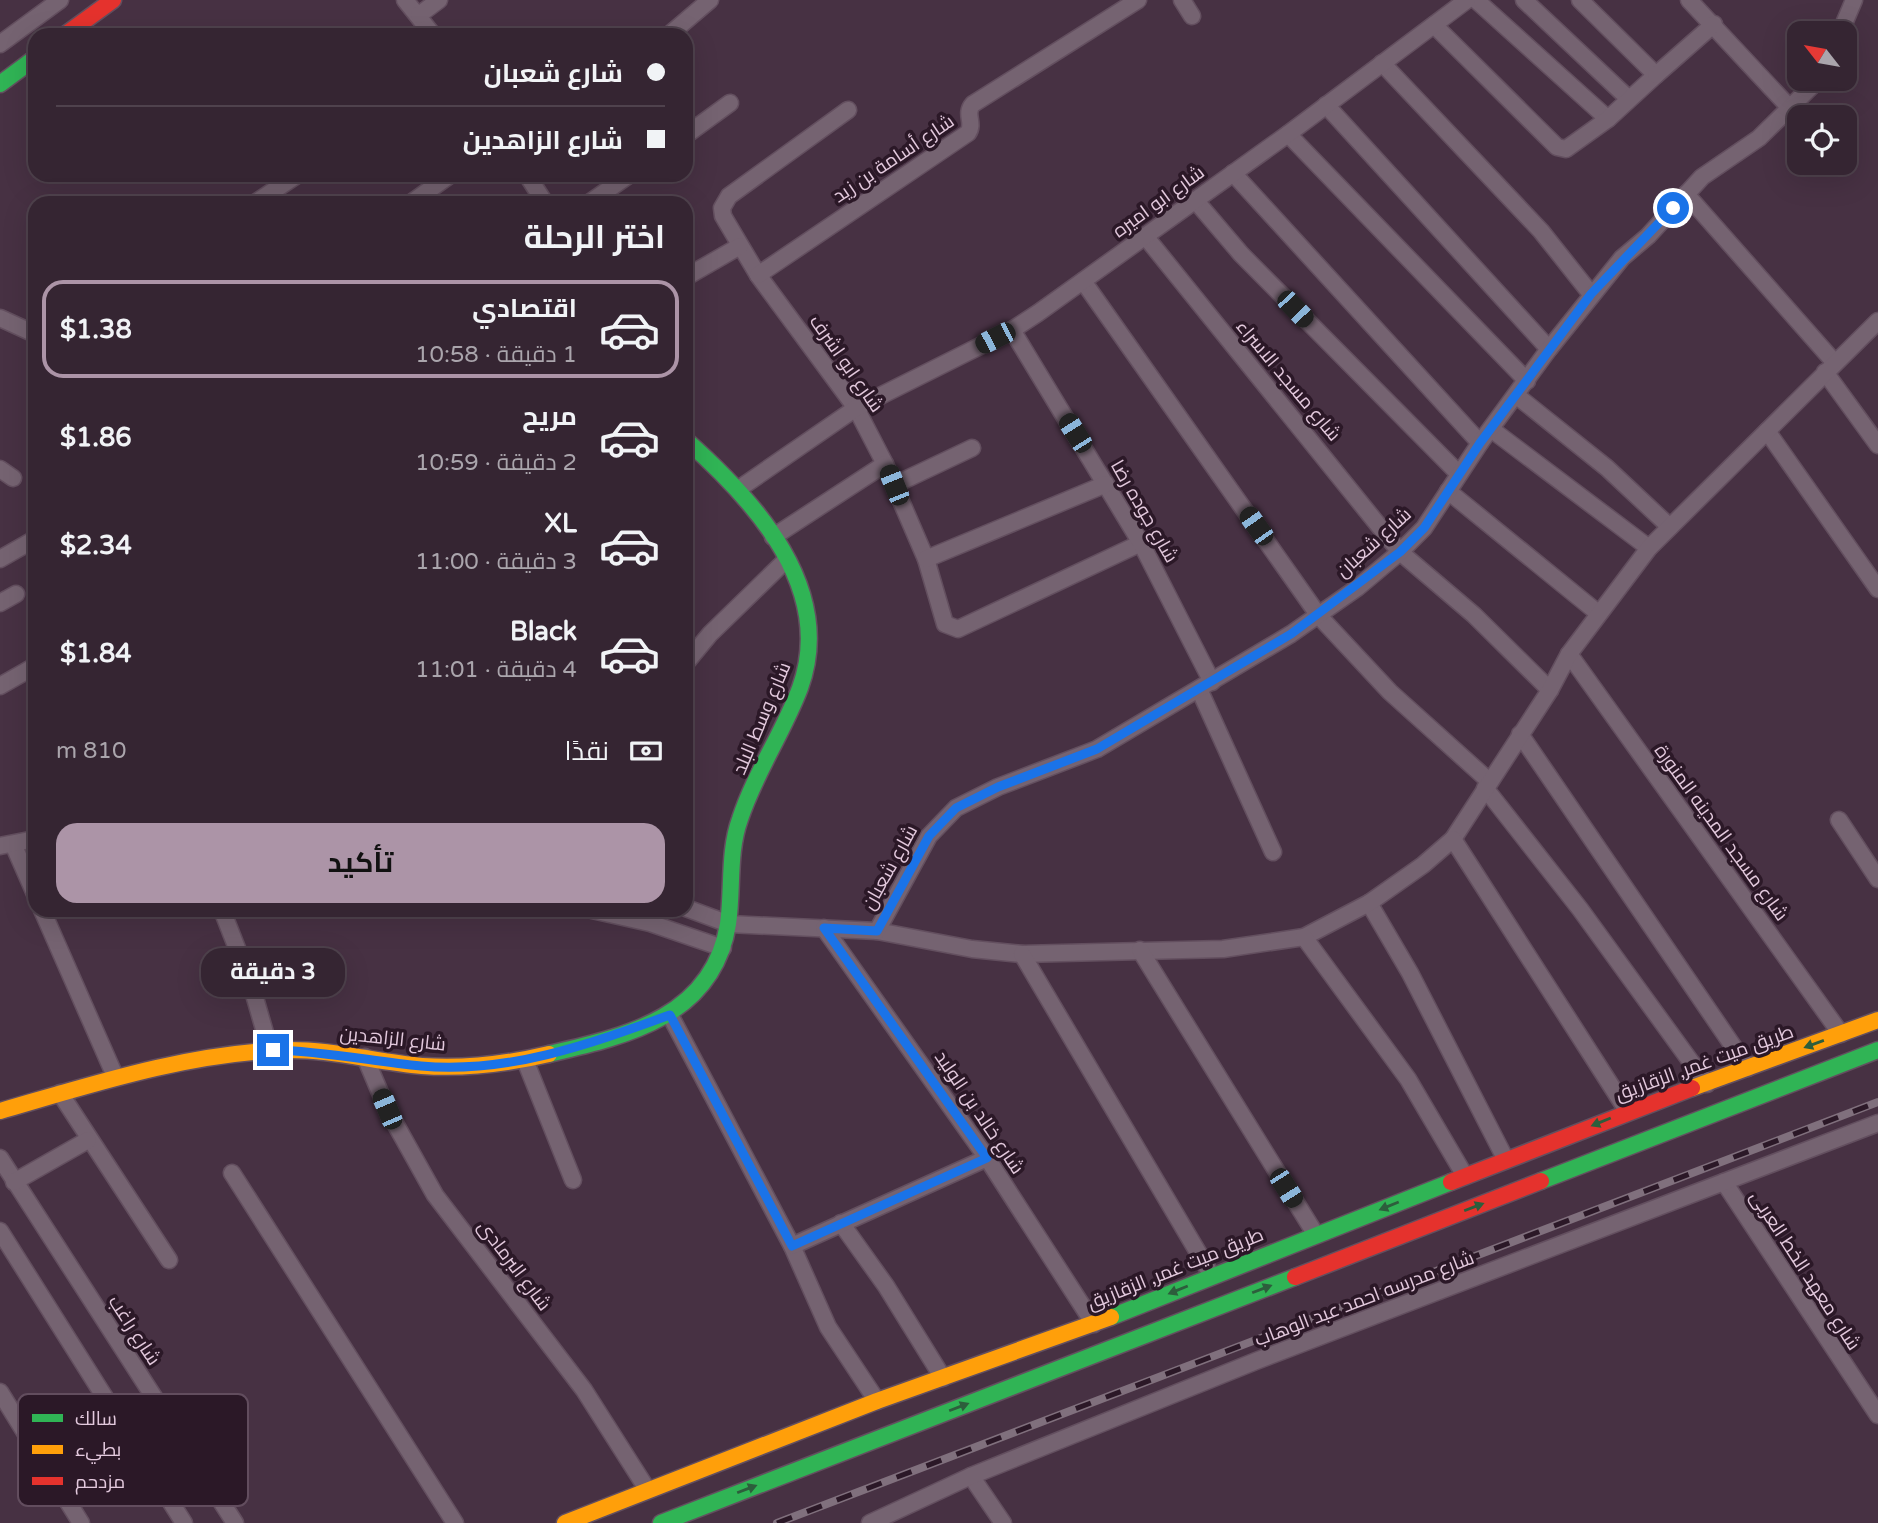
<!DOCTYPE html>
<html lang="ar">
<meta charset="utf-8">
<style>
:root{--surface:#352532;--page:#40313e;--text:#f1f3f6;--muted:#aaa5ac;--line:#4f424d;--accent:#ac94a7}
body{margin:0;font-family:"Varela Round",Cairo,sans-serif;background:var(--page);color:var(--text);direction:rtl;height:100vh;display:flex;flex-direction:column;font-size:26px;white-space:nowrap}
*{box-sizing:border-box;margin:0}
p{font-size:23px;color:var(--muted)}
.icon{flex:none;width:38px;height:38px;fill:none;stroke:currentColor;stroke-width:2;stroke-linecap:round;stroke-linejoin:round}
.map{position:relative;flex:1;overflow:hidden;direction:ltr}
.side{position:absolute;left:28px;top:196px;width:665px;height:721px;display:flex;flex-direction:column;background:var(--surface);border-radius:21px;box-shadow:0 7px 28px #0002,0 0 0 2px var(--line);direction:rtl}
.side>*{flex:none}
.top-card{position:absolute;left:28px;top:28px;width:665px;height:154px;border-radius:21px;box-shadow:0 7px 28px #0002,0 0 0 2px var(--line);direction:rtl;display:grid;align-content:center;height:154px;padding:0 28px;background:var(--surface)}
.needle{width:46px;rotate:301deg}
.tools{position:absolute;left:1787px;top:21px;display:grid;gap:14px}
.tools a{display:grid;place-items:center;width:70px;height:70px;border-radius:14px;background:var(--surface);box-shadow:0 7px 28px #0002,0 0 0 2px var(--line);font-size:35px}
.end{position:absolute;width:32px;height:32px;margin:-16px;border:9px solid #1a73e8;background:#fff;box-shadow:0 0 0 4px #fff}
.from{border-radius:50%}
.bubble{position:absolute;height:49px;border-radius:21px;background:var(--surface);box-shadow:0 7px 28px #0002,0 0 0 2px var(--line);font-size:23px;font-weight:700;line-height:49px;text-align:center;direction:rtl}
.car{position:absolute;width:21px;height:42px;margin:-21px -10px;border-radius:9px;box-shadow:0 0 5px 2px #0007;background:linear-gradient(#222 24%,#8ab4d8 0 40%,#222 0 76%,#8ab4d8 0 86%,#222 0)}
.top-card b{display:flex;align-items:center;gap:24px;height:66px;font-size:26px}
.top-card b+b{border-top:2px solid var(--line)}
.top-card i{width:18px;height:18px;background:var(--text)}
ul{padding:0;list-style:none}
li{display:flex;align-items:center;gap:21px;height:98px;margin:0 14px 10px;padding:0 14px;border:4px solid transparent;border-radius:21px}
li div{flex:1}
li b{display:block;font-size:26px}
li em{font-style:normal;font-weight:700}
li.on{border-color:var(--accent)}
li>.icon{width:63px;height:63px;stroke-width:1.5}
h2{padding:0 28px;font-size:32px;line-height:84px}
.pay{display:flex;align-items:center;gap:18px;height:77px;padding:0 28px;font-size:26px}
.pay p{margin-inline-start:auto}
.primary-button{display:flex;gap:14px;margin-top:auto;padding:14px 28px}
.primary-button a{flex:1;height:80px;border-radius:21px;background:var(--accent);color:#111;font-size:28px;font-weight:700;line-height:80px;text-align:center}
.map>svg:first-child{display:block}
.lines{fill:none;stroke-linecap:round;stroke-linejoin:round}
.street-casing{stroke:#634f5f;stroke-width:19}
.fast-casing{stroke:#634f5f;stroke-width:19}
.slow-casing{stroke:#634f5f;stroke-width:19}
.jam-casing{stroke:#634f5f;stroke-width:19}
.street{stroke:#756371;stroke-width:16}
.fast{stroke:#30b455;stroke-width:16}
.slow{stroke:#ff9f0a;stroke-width:16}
.jam{stroke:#e5322d;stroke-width:16}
.rail-casing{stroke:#80707d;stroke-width:8}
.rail{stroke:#2b1827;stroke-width:5;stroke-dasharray:16;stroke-linecap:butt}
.oneway{fill:#2d5e3c}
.route{stroke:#1a73e8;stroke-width:9}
.labels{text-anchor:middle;stroke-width:7;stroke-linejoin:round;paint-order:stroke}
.street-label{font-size:19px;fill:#e3c9dd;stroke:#2b1827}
.key{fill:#2b1827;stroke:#624d5e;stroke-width:2}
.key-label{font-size:19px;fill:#e3c9dd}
</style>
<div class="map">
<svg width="1878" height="1523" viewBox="0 0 1878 1523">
<rect width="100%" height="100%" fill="#473143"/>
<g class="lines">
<g class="street-casing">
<g id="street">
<path d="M405 0 433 35"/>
<path d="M1182 0 1192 16"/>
<path d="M1476 0 1608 119"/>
<path d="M1524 0 1629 99"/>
<path d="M1689 0 1790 108"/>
<path d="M419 15 439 0"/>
<path d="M1434 25 1557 147 1566 149 1608 119 1656 75 1580 0"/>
<path d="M1840 33 1854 0"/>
<path d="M669 35 710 0"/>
<path d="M0 44 60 0"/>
<path d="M1382 63 1541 231 1591 294"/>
<path d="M1656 75 1714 24"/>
<path d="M1326 105 1549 349"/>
<path d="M848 110 729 196 722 208 723 216 758 275 856 408 885 464 926 559 945 624 958 629 1141 543"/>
<path d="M1288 134 1527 381"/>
<path d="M686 135 730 103"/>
<path d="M1233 173 1480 443"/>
<path d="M527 175 545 203"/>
<path d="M1686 194 1835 363"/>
<path d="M1195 200 1241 254 1459 474"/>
<path d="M255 203 297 175"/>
<path d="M411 203 450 175"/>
<path d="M589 203 629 175"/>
<path d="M1145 236 1400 552 1474 615 1550 690"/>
<path d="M758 275 968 133C975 123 964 114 973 104L1138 0"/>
<path d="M686 277 740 246"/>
<path d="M1083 281 1319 616 1390 692 1489 781"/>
<path d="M0 318 35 334"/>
<path d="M1012 330 1141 543 1212 682"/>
<path d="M1825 372 1878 445"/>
<path d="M1517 396 1607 468 1670 527"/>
<path d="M1491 429 1649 548"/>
<path d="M1767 431 1878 589"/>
<path d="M0 469 13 478"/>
<path d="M894 485 972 448"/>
<path d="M740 488 856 408 1012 330 1038 313 1288 134 1467 0"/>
<path d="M1448 491 1598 613"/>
<path d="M773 537 885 464"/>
<path d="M0 559 35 539"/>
<path d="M926 559 1106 484"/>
<path d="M0 603 16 594"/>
<path d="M1569 654 1841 1034"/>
<path d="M686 663 710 634 786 560"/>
<path d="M0 686 35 666"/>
<path d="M1199 689 1273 852"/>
<path d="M1520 734 1748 1068"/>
<path d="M1485 788 1580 909 1707 1084"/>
<path d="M1839 820 1878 879"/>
<path d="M1453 839 1550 690 1569 654 1649 548 1878 321"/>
<path d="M13 844 35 894"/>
<path d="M0 846 35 839"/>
<path d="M1369 903 1410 973 1506 1160"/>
<path d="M686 908 729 924 877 931 972 949 1022 954 1223 949 1304 937 1369 903 1423 865 1453 839 1628 1112"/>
<path d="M42 910 115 1076"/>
<path d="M222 910 251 984 270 1050"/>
<path d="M592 910 650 923 723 948"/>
<path d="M824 928 987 1158 1094 1324"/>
<path d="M877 931 929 836 956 808 998 787 1097 749 1291 634 1357 588 1400 552 1424 528 1480 443 1549 349 1622 258 1648 236 1702 177 1759 138 1819 79"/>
<path d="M1304 937 1408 1079 1465 1176"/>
<path d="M1140 950 1316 1235"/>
<path d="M1022 954 1212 1276"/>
<path d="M670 1015 792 1246 828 1327 877 1401"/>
<path d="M365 1057 387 1109 435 1195 584 1390 647 1489"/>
<path d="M525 1060 573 1180"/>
<path d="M60 1093 169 1260"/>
<path d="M0 1158 235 1523"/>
<path d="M232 1173 455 1523"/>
<path d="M14 1182 88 1140"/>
<path d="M1724 1182 1878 1415"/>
<path d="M841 1223 886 1286 943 1378"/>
<path d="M0 1231 184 1523"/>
<path d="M792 1246 987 1158"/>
<path d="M0 1392 81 1523"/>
<path d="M971 1476 1003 1523"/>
<path d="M870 1523 971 1476 1256 1361 1878 1123"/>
</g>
</g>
<g class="fast-casing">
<g id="fast">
<path d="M0 84 35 58"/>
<path d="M549 1054C627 1036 713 1017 728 924 733 889 728 852 740 819 755 773 783 733 800 688 836 589 755 501 686 440"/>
<path d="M1541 1181 1878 1050"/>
<path d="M1111 1317 1451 1182"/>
<path d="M661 1523 1295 1277"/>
</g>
</g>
<g class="slow-casing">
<g id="slow">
<path d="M1692 1088 1878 1020"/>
<path d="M0 1111C93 1084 188 1053 285 1050 331 1049 376 1062 422 1066 465 1069 507 1064 549 1054"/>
<path d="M565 1523 877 1401 1111 1317"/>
</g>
</g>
<g class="jam-casing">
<g id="jam">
<path d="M65 35 113 0"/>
<path d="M1451 1182 1692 1088"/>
<path d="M1295 1277 1541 1181"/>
</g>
</g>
<use href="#street" class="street"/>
<use href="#fast" class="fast"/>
<use href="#slow" class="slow"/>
<use href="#jam" class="jam"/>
<g class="rail-casing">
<path id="rail" d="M777 1523 1878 1102"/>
</g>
<use href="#rail" class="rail"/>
</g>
<defs><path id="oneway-solid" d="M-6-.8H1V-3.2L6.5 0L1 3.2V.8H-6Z" transform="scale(1.75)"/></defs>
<g class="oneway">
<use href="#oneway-solid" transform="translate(1814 1044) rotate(160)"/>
<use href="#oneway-solid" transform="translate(1601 1122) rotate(158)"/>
<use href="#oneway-solid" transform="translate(1389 1206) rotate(158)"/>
<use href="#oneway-solid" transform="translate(1474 1207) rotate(-21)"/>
<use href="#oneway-solid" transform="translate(1262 1289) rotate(-21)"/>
<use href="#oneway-solid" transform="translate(1178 1290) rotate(158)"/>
<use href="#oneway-solid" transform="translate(959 1407) rotate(-21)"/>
<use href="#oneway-solid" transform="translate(747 1489) rotate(-21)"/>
</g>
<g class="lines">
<path class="route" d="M273 1050C323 1051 371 1061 421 1066 508 1074 590 1044 670 1015L792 1246 987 1158 824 928 877 931 929 836 956 808 998 787 1097 749 1291 634 1400 552 1424 528 1480 443 1591 294 1673 208"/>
</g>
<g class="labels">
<g class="street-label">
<text transform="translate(893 158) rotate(-34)" y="7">شارع أسامة بن زيد</text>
<text transform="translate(1158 201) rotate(-36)" y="7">شارع ابو اميره</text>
<text transform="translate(847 363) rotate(55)" y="7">شارع ابو اشرف</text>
<text transform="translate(1289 380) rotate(50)" y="7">شارع مسجد الاسراء</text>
<text transform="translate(1145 511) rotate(60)" y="7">شارع جوده رضا</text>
<text transform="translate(1373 542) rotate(-42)" y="7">شارع شعبان</text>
<text transform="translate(761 718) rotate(-67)" y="7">شارع وسط البلد</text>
<text transform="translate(1722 832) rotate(54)" y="7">شارع مسجد المدينه المنورة</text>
<text transform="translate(889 867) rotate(-61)" y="7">شارع شعبان</text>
<text transform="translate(393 1038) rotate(6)" y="7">شارع الزاهدين</text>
<text transform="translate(1704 1062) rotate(-20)" y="7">طريق ميت غمر, الزقازيق</text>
<text transform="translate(980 1112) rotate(56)" y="7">شارع خالد بن الوليد</text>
<text transform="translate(515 1265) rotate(53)" y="7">شارع البرمادى</text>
<text transform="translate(1175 1268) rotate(-22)" y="7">طريق ميت غمر, الزقازيق</text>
<text transform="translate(1806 1270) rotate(57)" y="7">شارع معهد الخط العربى</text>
<text transform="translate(1364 1298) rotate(-21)" y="7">شارع مدرسه احمد عبد الوهاب</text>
<text transform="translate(135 1330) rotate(57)" y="7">شارع راغب</text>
</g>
</g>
<rect x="18" y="1394" width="230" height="112" rx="10" class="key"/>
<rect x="32" y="1414" width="31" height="8" fill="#30b455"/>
<rect x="32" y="1445" width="31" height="9" fill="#ff9f0a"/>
<rect x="32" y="1477" width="31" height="8" fill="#e5322d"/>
<g class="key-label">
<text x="75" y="1425">سالك</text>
<text x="75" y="1456">بطيء</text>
<text x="75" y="1488">مزدحم</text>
</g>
</svg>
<div class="tools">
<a><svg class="needle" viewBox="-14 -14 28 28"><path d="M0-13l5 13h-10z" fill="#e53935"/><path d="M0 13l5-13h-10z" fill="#aaa5ac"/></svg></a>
<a><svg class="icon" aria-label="locate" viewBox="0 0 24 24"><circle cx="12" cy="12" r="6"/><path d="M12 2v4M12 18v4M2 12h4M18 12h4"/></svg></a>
</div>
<i class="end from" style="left:1673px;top:208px"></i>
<i class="end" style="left:273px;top:1050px"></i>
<div class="bubble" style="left:201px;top:948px;width:144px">3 دقيقة</div>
<i class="car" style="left:1295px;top:309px;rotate:136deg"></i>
<i class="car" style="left:995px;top:338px;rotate:243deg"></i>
<i class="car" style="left:1075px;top:433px;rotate:328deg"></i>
<i class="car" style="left:894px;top:485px;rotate:338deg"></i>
<i class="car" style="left:1256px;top:526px;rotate:325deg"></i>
<i class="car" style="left:387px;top:1109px;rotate:337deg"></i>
<i class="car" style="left:1286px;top:1188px;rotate:148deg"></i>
<div class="top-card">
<b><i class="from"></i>شارع شعبان</b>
<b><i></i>شارع الزاهدين</b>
</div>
<section class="side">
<h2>اختر الرحلة</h2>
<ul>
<li class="on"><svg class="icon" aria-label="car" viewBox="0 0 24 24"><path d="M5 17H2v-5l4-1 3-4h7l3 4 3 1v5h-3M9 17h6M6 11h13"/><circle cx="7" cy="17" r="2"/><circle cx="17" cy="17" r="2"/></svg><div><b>اقتصادي</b><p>1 دقيقة · 10:58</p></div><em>$1.38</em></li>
<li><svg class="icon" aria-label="car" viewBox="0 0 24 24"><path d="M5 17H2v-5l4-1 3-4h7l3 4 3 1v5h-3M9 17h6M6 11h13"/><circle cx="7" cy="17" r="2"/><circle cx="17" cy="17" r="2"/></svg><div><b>مريح</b><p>2 دقيقة · 10:59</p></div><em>$1.86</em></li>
<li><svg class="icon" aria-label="car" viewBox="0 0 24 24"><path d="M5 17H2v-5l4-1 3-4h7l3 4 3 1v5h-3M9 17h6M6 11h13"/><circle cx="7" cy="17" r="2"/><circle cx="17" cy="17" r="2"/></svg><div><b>XL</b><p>3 دقيقة · 11:00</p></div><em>$2.34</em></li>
<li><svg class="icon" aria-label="car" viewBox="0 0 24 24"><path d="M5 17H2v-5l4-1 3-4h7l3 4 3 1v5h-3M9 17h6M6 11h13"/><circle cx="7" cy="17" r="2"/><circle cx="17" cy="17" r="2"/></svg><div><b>Black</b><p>4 دقيقة · 11:01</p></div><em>$1.84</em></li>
</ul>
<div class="pay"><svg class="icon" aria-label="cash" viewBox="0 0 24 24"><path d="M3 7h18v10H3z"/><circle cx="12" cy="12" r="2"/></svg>نقدًا<p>810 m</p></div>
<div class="primary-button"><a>تأكيد</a></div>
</section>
</div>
